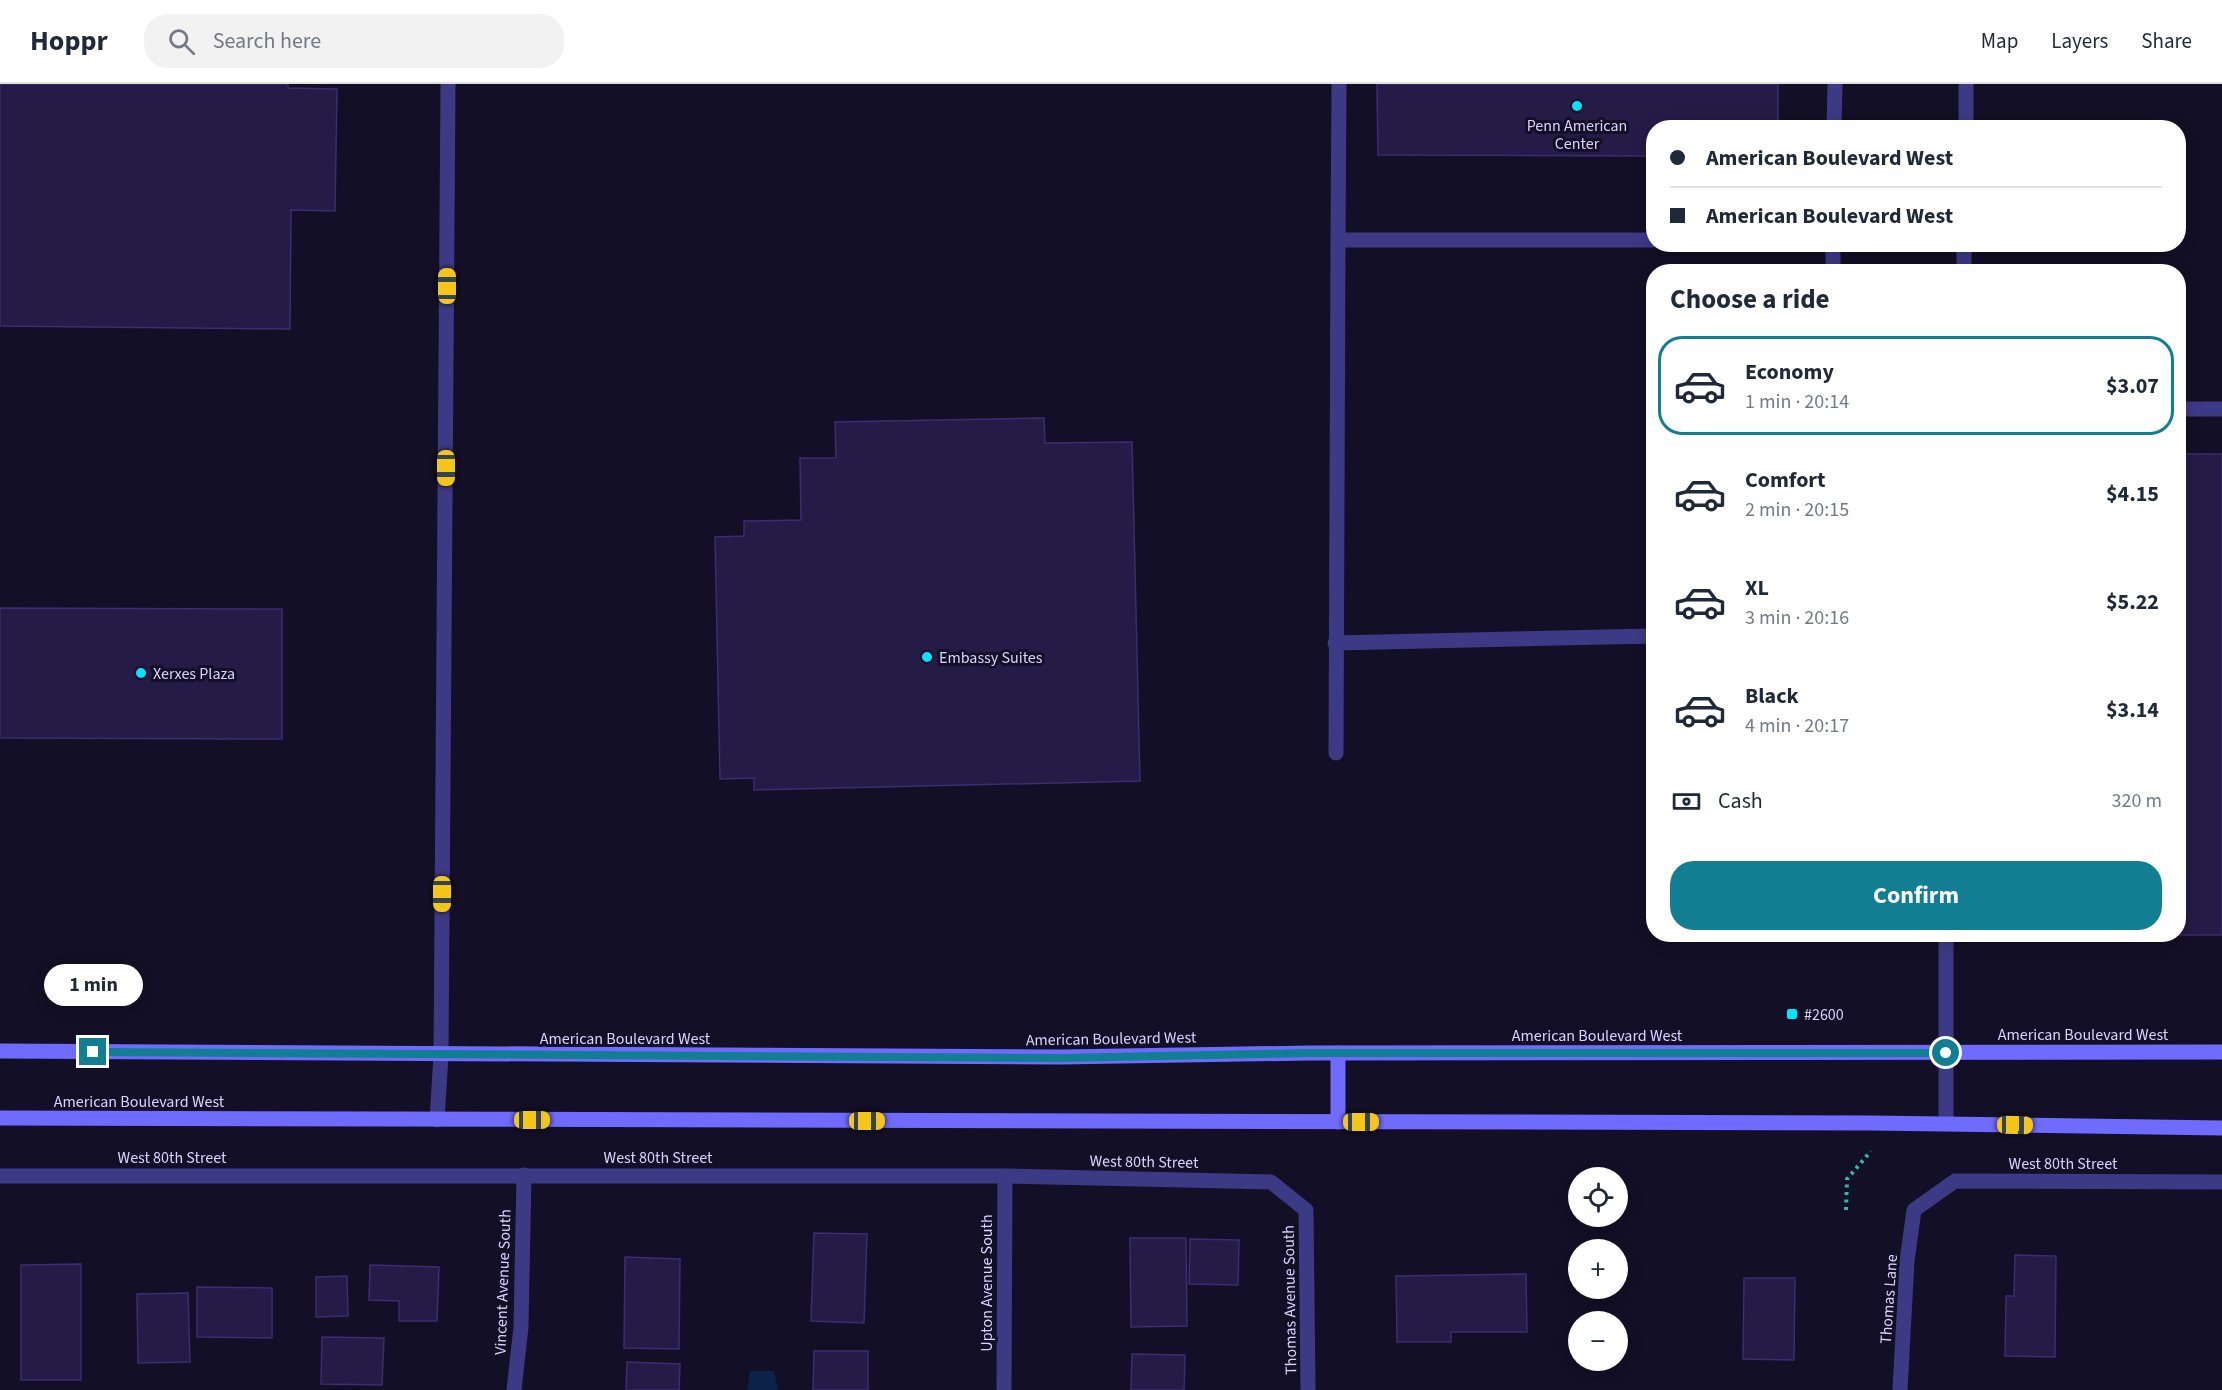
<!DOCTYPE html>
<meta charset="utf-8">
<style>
:root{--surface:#fff;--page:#f2f2f3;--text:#1f2937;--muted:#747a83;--line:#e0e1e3;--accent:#117e91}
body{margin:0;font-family:"Source Sans 3",sans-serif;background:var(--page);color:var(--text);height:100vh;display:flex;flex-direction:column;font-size:22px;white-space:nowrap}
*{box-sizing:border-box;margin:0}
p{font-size:20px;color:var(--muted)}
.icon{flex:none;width:33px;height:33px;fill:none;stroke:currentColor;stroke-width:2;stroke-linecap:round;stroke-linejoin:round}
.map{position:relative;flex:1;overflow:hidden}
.side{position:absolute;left:1646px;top:180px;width:540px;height:678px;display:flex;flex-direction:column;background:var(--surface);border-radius:24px;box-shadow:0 3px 15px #0003}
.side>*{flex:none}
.guide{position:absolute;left:1646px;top:36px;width:540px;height:132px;border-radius:24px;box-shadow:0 3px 15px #0003;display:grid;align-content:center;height:132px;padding:0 24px;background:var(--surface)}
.controls{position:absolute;left:1568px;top:1083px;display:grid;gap:12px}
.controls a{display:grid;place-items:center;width:60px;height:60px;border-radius:50%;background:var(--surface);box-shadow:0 3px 15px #0003;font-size:30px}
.end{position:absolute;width:27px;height:27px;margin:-14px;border:8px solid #117e91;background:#fff;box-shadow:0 0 0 3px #fff}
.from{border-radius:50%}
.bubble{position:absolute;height:42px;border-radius:21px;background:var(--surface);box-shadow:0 3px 15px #0003;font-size:20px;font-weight:700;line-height:42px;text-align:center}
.car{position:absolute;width:18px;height:36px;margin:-18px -9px;border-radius:8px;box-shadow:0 0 4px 2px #0007;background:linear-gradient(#f5c518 24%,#345 0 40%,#f5c518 0 76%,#345 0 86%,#f5c518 0)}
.guide b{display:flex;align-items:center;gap:21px;height:57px;font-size:22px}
.guide b+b{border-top:2px solid var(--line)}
.guide i{width:15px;height:15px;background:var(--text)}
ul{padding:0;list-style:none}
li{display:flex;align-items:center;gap:18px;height:99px;margin:0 12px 9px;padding:0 12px;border:3px solid transparent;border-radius:24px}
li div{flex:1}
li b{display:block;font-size:22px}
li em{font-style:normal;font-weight:700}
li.selected{border-color:var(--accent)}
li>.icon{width:54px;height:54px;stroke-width:1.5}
h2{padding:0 24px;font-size:27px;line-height:72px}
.pay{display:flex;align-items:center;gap:15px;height:66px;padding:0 24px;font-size:22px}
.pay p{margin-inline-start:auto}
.action{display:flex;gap:12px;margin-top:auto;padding:12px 24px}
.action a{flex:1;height:69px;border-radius:24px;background:var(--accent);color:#fff;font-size:24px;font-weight:700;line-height:69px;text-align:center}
header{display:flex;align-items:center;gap:36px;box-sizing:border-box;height:84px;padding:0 30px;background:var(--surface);border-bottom:2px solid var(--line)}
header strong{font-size:28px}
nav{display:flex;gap:33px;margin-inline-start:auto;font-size:21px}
.search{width:420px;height:54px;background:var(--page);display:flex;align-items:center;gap:15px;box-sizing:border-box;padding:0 21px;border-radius:24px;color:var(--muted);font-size:22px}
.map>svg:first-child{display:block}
.water{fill:#0c2248}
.building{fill:#241b47;stroke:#3b2d73;stroke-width:1.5}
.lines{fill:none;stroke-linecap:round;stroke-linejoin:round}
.path{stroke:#2fb8b0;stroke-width:4;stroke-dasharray:3 4.5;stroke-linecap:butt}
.lane{stroke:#3d3a85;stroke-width:15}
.street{stroke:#3d3a85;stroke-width:15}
.secondary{stroke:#6f6bff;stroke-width:15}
.route{stroke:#117e91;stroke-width:8}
.poi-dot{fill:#00e5ff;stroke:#130f26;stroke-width:2}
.labels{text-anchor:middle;stroke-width:6;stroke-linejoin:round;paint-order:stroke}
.poi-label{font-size:16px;fill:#d9d4ff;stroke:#130f26;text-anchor:start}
.street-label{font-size:16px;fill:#d9d4ff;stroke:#130f26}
</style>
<header>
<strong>Hoppr</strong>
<div class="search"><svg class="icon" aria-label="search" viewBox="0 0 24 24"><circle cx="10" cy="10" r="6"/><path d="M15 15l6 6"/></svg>Search here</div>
<nav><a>Map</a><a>Layers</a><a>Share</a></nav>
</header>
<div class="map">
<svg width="2222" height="1306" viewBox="0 0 2222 1306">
<rect width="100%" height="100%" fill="#130f26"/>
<path class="water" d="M750 1287H774L778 1306H747Z"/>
<g class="building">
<path d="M0 0H288V4L337 5 335 127 291 126 290 245 0 242Z"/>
<path d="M1377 0H1778V44H1653V72L1378 71Z"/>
<path d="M1044 334 1045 359 1132 358 1140 697 754 706V694L720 695 715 453 744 452V437L801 436 800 374H836L835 338Z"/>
<path d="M2178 370H2222V851H2151L2178 850Z"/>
<path d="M0 524 282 525V655L0 654Z"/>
<path d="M814 1149 867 1150 864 1239 811 1237Z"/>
<path d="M1130 1154H1186L1187 1242 1131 1243Z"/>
<path d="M1190 1155 1239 1156 1238 1201 1189 1200Z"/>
<path d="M2015 1171 2056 1172 2055 1273 2005 1272 2006 1212H2014Z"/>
<path d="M625 1173 680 1175 679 1265 624 1264Z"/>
<path d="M81 1180V1296H21V1181Z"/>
<path d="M370 1181 439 1183 437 1237H399V1217L369 1216Z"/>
<path d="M1526 1190 1527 1248H1451V1258H1397L1396 1192Z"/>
<path d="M347 1192 348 1232 316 1233V1193Z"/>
<path d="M1744 1194H1795L1794 1276 1743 1275Z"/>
<path d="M197 1203 272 1204V1254L197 1253Z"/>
<path d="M188 1209 190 1278 138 1279 137 1210Z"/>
<path d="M322 1253 384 1254 382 1301 321 1300Z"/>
<path d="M814 1267H868V1306H813Z"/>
<path d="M1132 1270 1185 1271 1184 1306H1131Z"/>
<path d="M627 1278 680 1280 679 1306H626Z"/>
</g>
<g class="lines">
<path class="path" d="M1846 1126 1847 1095 1871 1067"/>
<g class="lane">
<path d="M1834 44 1835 0"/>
<path d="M1966 44V0"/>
<path d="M1338 156 1339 0"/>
<path d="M1833 160V188"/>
<path d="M1964 188V160"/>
<path d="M2178 325H2222"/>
<path d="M1335 559 1653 552"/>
<path d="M1336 669 1338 156H1653"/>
<path d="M1946 850V1040"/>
<path d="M437 1036 441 971 448 0"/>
</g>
<g class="street">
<path d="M0 1092H1005L1271 1098 1306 1126 1308 1306"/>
<path d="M514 1306 521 1243 524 1091"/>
<path d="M1004 1306 1005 1092"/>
<path d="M1900 1306 1907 1177 1914 1126 1955 1097 2222 1098"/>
</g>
<g class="secondary">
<path d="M0 967 1061 973 1309 969 2222 968"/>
<path d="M1338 969V1038"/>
<path d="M0 1034 1872 1039 2222 1044"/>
</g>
</g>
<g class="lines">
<path class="route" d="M93 968 1061 974 1309 969H1946"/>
</g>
<g class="poi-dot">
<circle cx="1577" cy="22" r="6"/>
<circle cx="927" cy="573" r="6"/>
<circle cx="141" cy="589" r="6"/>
<rect x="1786" y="924" width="12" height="12" rx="3"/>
</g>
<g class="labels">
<g class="poi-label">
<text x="1577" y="47" text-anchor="middle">Penn American<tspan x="1577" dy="18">Center</tspan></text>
<text x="939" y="579">Embassy Suites</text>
<text x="153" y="595">Xerxes Plaza</text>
<text x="1804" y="936">#2600</text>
</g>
<g class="street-label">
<text x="2083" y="956">American Boulevard West</text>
<text x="1597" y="957">American Boulevard West</text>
<text x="625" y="960">American Boulevard West</text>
<text transform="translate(1111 954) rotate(-1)" y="6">American Boulevard West</text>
<text x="139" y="1023">American Boulevard West</text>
<text x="172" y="1079">West 80th Street</text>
<text x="658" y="1079">West 80th Street</text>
<text transform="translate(1144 1077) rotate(1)" y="6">West 80th Street</text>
<text x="2063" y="1085">West 80th Street</text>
<text transform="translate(502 1198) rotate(-88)" y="6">Vincent Avenue South</text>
<text transform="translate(986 1199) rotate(-90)" y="6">Upton Avenue South</text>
<text transform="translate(1888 1215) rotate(-86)" y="6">Thomas Lane</text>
<text transform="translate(1289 1216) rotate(-91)" y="6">Thomas Avenue South</text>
</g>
</g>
</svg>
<div class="controls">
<a><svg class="icon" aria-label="locate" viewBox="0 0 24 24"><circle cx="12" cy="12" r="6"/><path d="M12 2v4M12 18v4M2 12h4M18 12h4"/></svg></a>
<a>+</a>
<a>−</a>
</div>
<i class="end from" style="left:1946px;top:969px"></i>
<i class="end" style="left:93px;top:968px"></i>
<div class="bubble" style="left:44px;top:880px;width:99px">1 min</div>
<i class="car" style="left:447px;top:202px;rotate:0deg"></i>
<i class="car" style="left:446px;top:384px;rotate:180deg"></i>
<i class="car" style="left:442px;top:810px;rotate:180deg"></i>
<i class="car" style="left:532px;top:1036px;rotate:90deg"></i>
<i class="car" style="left:867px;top:1037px;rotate:90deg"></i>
<i class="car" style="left:1361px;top:1038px;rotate:90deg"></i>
<i class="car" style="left:2015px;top:1041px;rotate:91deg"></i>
<div class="guide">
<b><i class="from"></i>American Boulevard West</b>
<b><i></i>American Boulevard West</b>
</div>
<section class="side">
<h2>Choose a ride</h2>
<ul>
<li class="selected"><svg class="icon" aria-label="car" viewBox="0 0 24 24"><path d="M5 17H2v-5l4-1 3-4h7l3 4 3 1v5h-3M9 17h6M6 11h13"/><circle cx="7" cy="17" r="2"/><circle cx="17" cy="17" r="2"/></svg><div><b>Economy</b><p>1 min · 20:14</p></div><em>$3.07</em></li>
<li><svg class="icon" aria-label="car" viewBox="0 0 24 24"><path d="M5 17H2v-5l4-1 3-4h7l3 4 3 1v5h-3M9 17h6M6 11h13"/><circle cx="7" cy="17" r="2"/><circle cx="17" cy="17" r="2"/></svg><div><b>Comfort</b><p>2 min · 20:15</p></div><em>$4.15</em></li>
<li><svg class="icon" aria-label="car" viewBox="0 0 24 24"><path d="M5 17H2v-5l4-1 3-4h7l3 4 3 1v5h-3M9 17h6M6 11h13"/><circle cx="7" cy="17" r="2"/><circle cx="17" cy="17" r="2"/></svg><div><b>XL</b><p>3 min · 20:16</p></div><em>$5.22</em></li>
<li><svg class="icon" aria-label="car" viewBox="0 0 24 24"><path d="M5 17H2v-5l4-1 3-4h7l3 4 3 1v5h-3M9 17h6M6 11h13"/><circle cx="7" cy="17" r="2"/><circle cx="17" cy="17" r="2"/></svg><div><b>Black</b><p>4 min · 20:17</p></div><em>$3.14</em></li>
</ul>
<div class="pay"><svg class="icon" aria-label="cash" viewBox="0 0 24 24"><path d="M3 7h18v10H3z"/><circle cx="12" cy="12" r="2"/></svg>Cash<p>320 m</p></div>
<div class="action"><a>Confirm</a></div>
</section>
</div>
